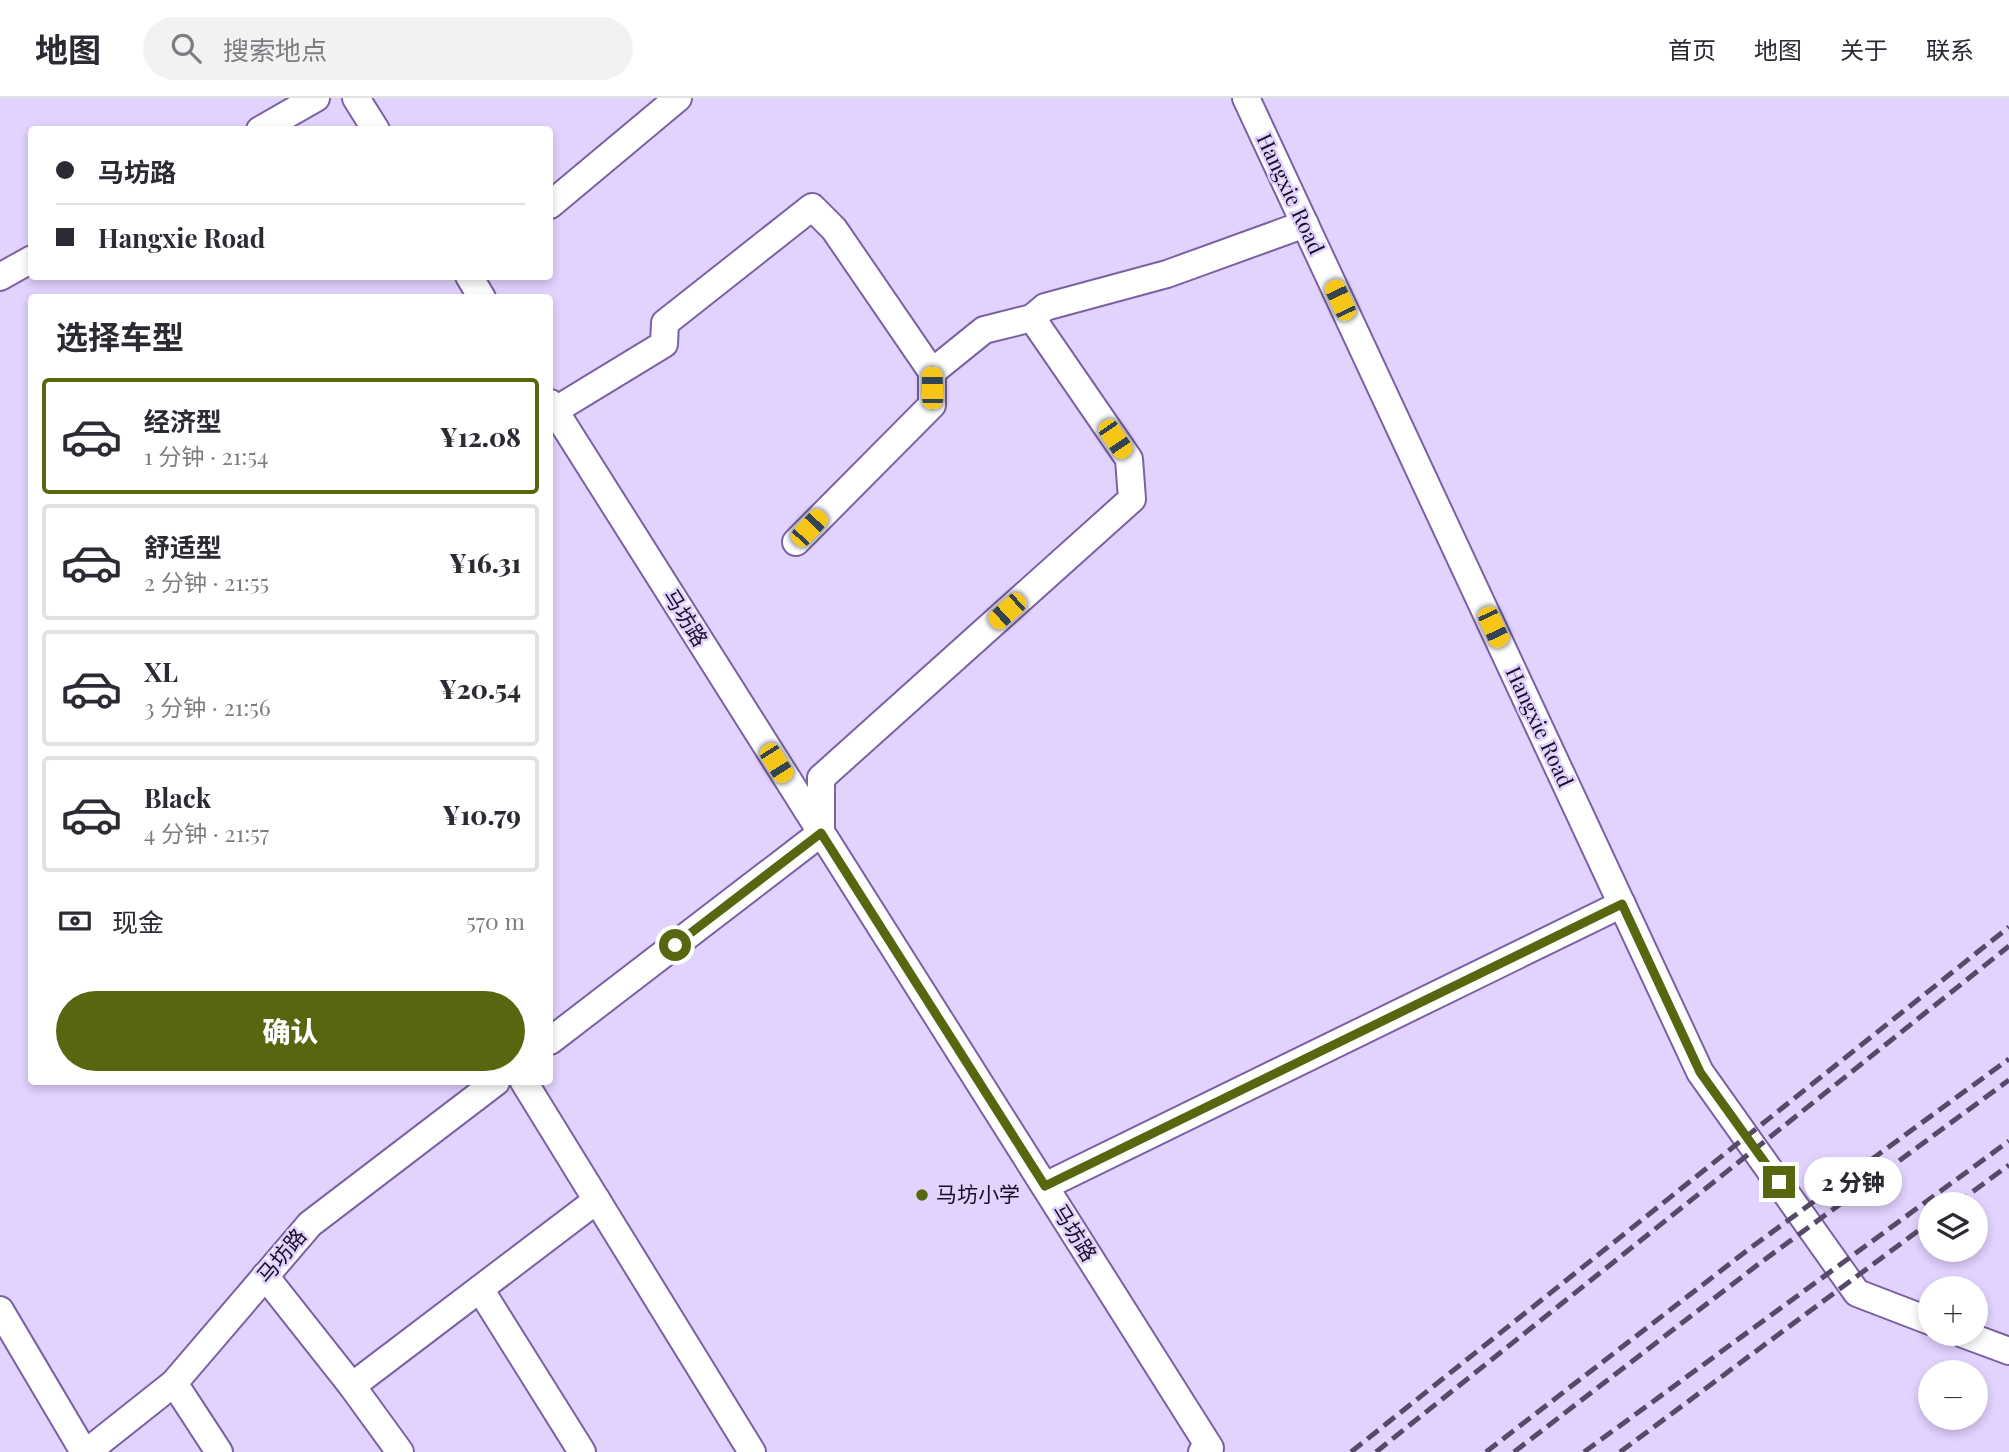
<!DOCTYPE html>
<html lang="zh">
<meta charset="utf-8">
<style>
:root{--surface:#fff;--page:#f2f2f3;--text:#2b2b33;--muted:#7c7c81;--line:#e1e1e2;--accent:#566710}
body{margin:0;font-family:"Playfair Display","Noto Sans SC",serif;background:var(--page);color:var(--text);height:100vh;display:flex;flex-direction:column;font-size:26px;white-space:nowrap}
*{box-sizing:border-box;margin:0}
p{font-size:23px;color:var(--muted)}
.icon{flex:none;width:38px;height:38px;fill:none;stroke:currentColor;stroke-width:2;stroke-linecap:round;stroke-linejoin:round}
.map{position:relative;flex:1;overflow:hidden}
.details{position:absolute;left:28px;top:196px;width:525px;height:791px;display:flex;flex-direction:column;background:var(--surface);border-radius:7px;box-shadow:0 4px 10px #0003}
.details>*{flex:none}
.top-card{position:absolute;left:28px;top:28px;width:525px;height:154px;border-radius:7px;box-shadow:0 4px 10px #0003;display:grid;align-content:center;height:154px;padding:0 28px;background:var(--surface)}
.tools{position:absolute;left:1918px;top:1094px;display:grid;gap:14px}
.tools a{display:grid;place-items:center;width:70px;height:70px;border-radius:50%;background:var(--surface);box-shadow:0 4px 10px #0003;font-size:35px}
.end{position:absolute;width:32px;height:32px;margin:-16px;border:9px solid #566710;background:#fff;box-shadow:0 0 0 4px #fff}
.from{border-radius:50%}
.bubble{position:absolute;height:49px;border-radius:24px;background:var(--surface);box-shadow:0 4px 10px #0003;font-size:23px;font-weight:800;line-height:49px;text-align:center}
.car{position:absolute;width:21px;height:42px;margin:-21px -10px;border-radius:9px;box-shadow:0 0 5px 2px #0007;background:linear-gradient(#f5c518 24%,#345 0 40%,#f5c518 0 76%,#345 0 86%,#f5c518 0)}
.top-card b{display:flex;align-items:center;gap:24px;height:66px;font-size:26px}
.top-card b+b{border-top:2px solid var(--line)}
.top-card i{width:18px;height:18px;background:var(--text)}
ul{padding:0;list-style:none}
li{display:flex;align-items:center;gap:21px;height:116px;margin:0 14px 10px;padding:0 14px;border:4px solid var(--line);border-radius:7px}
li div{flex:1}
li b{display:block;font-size:26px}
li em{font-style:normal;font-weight:800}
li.active{border-color:var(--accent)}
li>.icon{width:63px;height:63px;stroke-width:1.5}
h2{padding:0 28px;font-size:32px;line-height:84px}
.pay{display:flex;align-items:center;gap:18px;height:77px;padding:0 28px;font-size:26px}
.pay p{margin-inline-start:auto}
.primary-button{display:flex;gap:14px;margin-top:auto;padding:14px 28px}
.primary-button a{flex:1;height:80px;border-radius:42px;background:var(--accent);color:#fff;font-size:28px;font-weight:800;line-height:80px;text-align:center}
header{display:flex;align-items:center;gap:42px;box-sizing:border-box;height:98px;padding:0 35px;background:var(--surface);border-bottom:2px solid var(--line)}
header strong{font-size:33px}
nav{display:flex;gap:38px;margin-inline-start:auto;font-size:24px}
.search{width:490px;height:63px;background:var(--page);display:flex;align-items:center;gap:18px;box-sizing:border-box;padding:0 24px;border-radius:38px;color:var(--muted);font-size:26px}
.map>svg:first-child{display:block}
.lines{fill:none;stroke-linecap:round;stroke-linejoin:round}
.minor-casing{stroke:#7b61a3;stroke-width:30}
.minor{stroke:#fff;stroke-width:26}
.rail{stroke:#574a69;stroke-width:5;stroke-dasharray:14 7;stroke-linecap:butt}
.route{stroke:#566710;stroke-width:9}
.poi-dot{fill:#566710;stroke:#e1d2fe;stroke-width:2.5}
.labels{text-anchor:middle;stroke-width:5;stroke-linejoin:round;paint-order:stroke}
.street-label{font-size:21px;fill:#170c25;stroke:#e1d2fe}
.poi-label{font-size:21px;fill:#170c25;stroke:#e1d2fe;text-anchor:start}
</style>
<header>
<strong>地图</strong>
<div class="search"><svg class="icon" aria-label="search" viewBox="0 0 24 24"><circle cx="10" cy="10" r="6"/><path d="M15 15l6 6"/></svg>搜索地点</div>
<nav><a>首页</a><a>地图</a><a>关于</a><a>联系</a></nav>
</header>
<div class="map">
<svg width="2009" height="1354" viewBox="0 0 2009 1354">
<rect width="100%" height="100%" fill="#e1d2fe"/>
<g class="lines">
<g class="minor-casing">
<g id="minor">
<path d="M356 0 376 32"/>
<path d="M1246 0 1700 974 1857 1195 1930 1223"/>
<path d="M260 32 316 0"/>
<path d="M550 107 678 0"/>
<path d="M469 178 482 200"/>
<path d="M0 179 32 161"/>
<path d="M550 305 1210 1350 1202 1354"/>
<path d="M554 313 664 246 665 225 812 109 834 131 932 274"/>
<path d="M796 444 932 307V274L984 232 1032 220"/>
<path d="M550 943 821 735V680L1132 401 1129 361 1032 220 1045 209 1167 176 1305 126"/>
<path d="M524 984 752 1354"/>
<path d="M1045 1088 1622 806"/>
<path d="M265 1178 352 1288 597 1102"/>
<path d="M480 1191 582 1354"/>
<path d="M0 1212 84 1354"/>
<path d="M1963 1236 2009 1253"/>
<path d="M174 1285 219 1354"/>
<path d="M352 1288 400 1354"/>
<path d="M87 1354 174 1285 310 1126 496 984"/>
</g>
</g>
<use href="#minor" class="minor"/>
<g class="rail">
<path d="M1956 1106 2009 1067"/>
<path d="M1351 1354 2009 829"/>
<path d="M1376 1354 2009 848"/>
<path d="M1486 1354 1749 1151 2009 961"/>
<path d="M1514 1354 1760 1165 2009 982"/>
<path d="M1584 1354 2009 1043"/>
<path d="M1620 1354 1930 1124"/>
</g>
</g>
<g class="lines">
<path class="route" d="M675 847 821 735 1045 1088 1622 806 1700 974 1779 1084"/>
</g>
<circle class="poi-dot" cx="922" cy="1097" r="7"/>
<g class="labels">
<g class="street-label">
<text transform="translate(1290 96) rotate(65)" y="7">Hangxie Road</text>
<text transform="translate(685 520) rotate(58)" y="7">马坊路</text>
<text transform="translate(1539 629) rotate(65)" y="7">Hangxie Road</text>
<text transform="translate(1074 1135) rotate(58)" y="7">马坊路</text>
<text transform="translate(282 1158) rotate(-50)" y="7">马坊路</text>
</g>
<g class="poi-label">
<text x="936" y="1104">马坊小学</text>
</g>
</g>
</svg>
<div class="tools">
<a><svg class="icon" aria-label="layers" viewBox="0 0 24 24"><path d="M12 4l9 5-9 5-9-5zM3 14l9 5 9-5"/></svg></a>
<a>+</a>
<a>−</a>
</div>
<i class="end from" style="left:675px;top:847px"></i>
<i class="end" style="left:1779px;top:1084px"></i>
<div class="bubble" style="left:1804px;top:1059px;width:98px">2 分钟</div>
<i class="car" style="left:1340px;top:202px;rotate:335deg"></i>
<i class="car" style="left:932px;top:290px;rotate:359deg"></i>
<i class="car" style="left:1115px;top:341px;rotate:146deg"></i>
<i class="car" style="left:809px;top:430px;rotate:43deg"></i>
<i class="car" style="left:1007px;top:513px;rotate:228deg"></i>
<i class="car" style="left:1493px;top:529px;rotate:155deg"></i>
<i class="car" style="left:776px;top:665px;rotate:148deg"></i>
<div class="top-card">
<b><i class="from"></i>马坊路</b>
<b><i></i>Hangxie Road</b>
</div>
<section class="details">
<h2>选择车型</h2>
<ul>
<li class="active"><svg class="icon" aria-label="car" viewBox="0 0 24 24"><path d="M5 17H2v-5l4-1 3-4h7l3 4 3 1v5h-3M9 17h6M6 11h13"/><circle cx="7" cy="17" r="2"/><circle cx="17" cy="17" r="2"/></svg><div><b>经济型</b><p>1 分钟 · 21:54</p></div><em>¥12.08</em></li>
<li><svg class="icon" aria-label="car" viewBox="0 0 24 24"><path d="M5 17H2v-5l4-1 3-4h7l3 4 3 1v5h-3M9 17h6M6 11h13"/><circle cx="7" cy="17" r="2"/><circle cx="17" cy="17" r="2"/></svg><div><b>舒适型</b><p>2 分钟 · 21:55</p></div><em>¥16.31</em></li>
<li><svg class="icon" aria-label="car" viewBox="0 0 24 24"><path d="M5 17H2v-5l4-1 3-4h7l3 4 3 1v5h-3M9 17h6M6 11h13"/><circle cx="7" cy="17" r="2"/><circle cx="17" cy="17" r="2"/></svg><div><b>XL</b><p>3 分钟 · 21:56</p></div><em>¥20.54</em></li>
<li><svg class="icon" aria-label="car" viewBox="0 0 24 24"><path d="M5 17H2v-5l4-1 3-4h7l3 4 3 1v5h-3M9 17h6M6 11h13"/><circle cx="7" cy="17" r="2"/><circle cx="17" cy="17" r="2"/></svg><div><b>Black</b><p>4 分钟 · 21:57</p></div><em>¥10.79</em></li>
</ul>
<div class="pay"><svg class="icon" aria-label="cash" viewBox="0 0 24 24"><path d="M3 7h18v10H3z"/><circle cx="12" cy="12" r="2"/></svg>现金<p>570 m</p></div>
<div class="primary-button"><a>确认</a></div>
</section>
</div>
